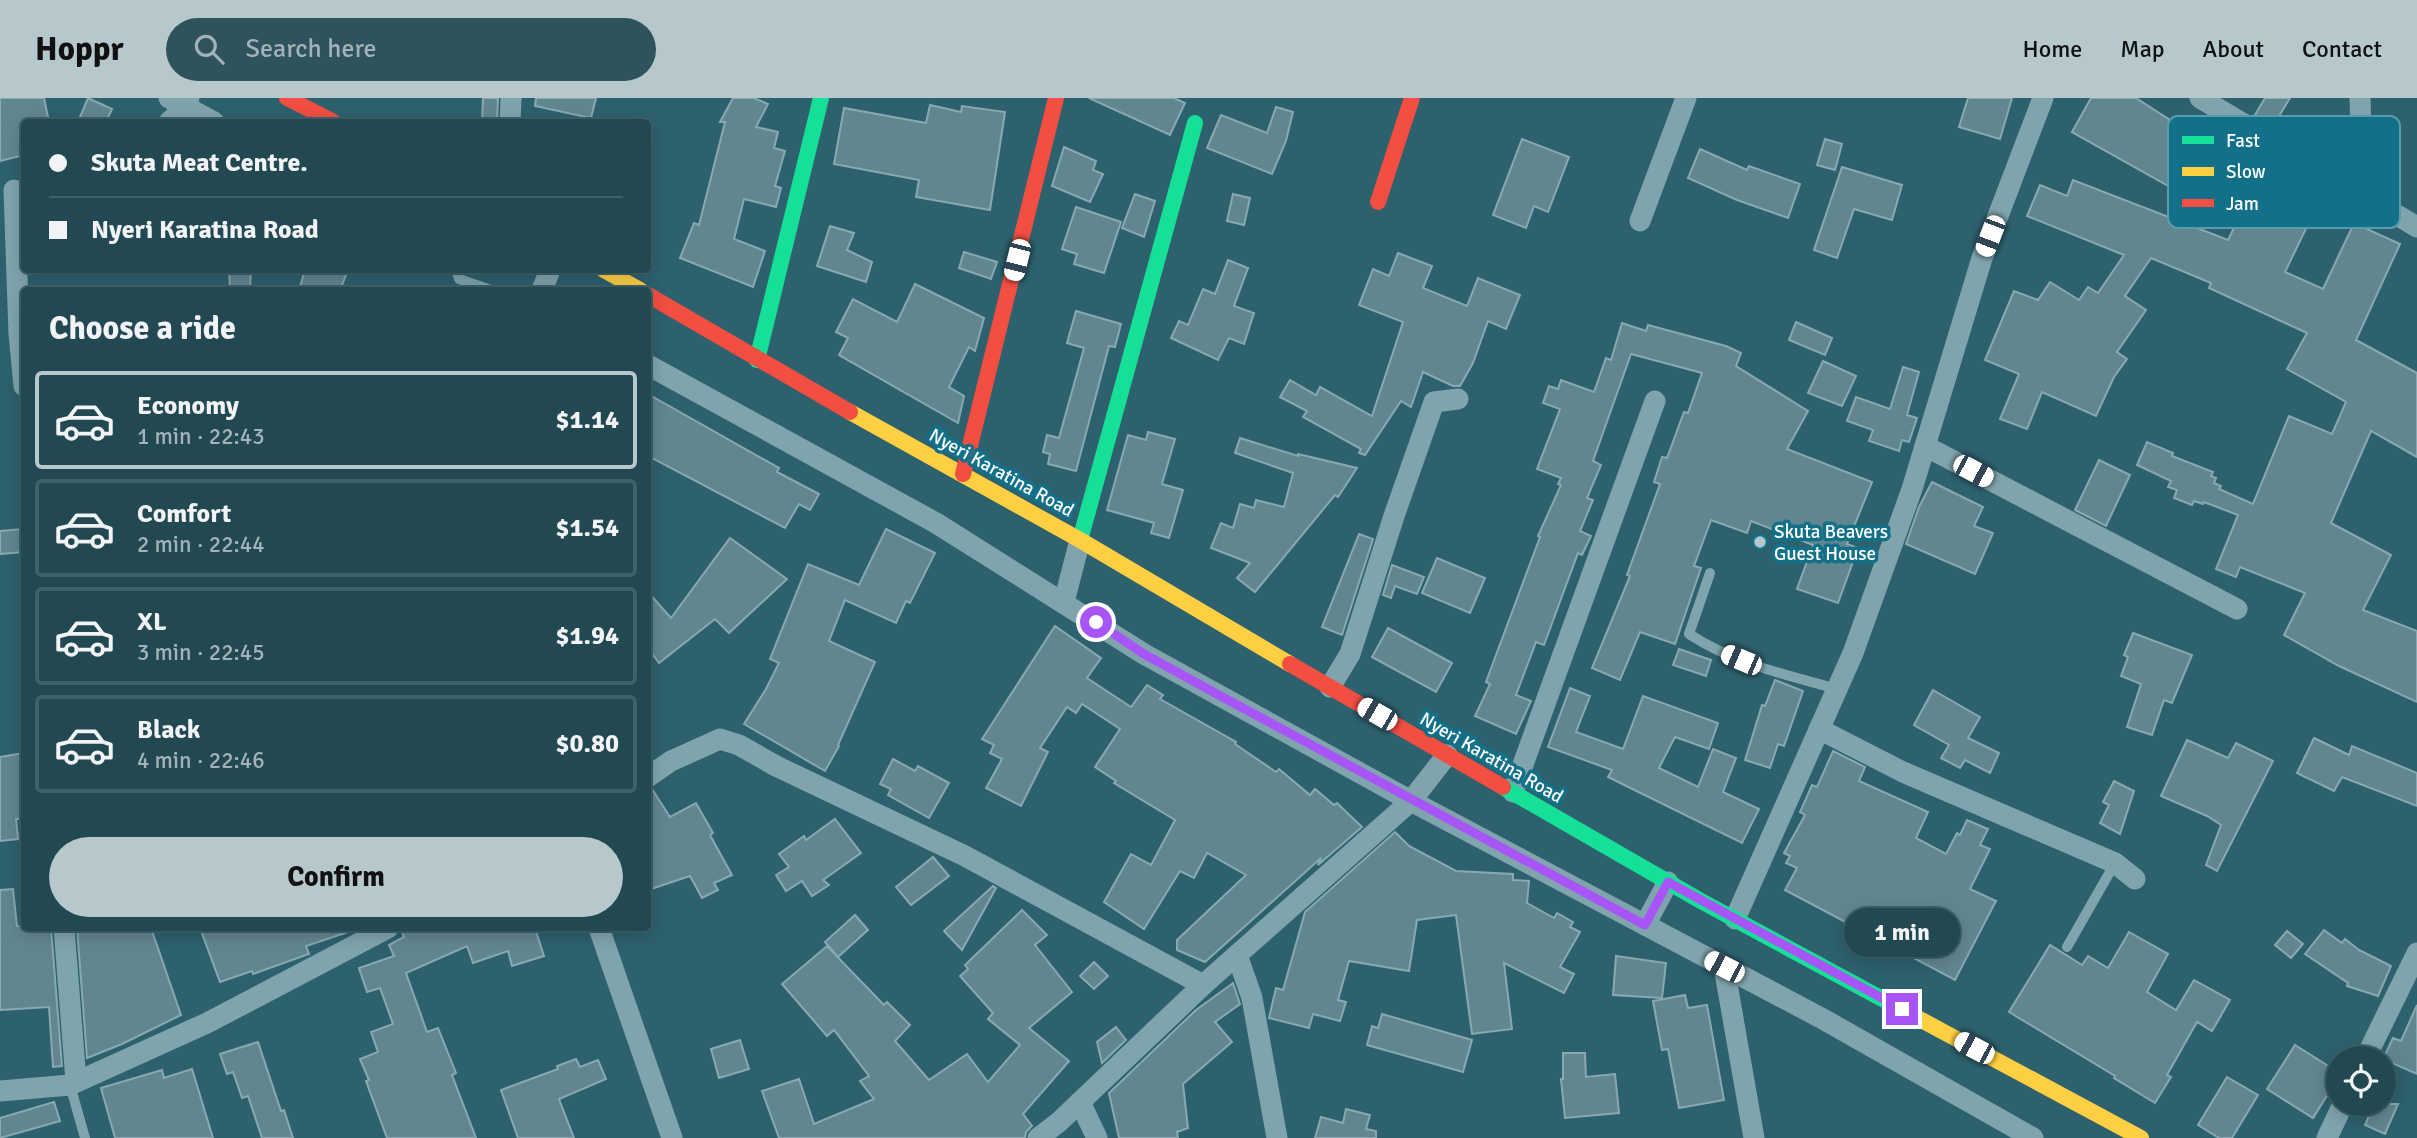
<!DOCTYPE html>
<meta charset="utf-8">
<style>
:root{--surface:#224952;--page:#2e535c;--text:#f1f3f6;--muted:#a2b2b8;--line:#3f6169;--accent:#b6c8cc}
body{margin:0;font-family:Signika,sans-serif;background:var(--page);color:var(--text);height:100vh;display:flex;flex-direction:column;font-size:26px;white-space:nowrap}
*{box-sizing:border-box;margin:0}
p{font-size:23px;color:var(--muted)}
.icon{flex:none;width:38px;height:38px;fill:none;stroke:currentColor;stroke-width:2;stroke-linecap:round;stroke-linejoin:round}
.map{position:relative;flex:1;overflow:hidden}
.drawer{position:absolute;left:21px;top:189px;width:630px;height:644px;display:flex;flex-direction:column;background:var(--surface);border-radius:7px;box-shadow:0 4px 18px #0003,0 0 0 2px var(--line)}
.drawer>*{flex:none}
.hud{position:absolute;left:21px;top:21px;width:630px;height:154px;border-radius:7px;box-shadow:0 4px 18px #0003,0 0 0 2px var(--line);display:grid;align-content:center;height:154px;padding:0 28px;background:var(--surface)}
.tools{position:absolute;left:2326px;top:948px;display:grid;gap:14px}
.tools a{display:grid;place-items:center;width:70px;height:70px;border-radius:50%;background:var(--surface);box-shadow:0 4px 18px #0003,0 0 0 2px var(--line);font-size:35px}
.end{position:absolute;width:32px;height:32px;margin:-16px;border:9px solid #a855f7;background:#fff;box-shadow:0 0 0 4px #fff}
.from{border-radius:50%}
.bubble{position:absolute;height:49px;border-radius:24px;background:var(--surface);box-shadow:0 4px 18px #0003,0 0 0 2px var(--line);font-size:23px;font-weight:800;line-height:49px;text-align:center}
.car{position:absolute;width:21px;height:42px;margin:-21px -10px;border-radius:9px;box-shadow:0 0 5px 2px #0007;background:linear-gradient(#fff 24%,#345 0 40%,#fff 0 76%,#345 0 86%,#fff 0)}
.hud b{display:flex;align-items:center;gap:24px;height:66px;font-size:26px}
.hud b+b{border-top:2px solid var(--line)}
.hud i{width:18px;height:18px;background:var(--text)}
ul{padding:0;list-style:none}
li{display:flex;align-items:center;gap:21px;height:98px;margin:0 14px 10px;padding:0 14px;border:4px solid var(--line);border-radius:7px}
li div{flex:1}
li b{display:block;font-size:26px}
li em{font-style:normal;font-weight:800}
li.selected{border-color:var(--accent)}
li>.icon{width:63px;height:63px;stroke-width:1.5}
h2{padding:0 28px;font-size:32px;line-height:84px}
.button{display:flex;gap:14px;margin-top:auto;padding:14px 28px}
.button a{flex:1;height:80px;border-radius:42px;background:var(--accent);color:#111;font-size:28px;font-weight:800;line-height:80px;text-align:center}
header{display:flex;align-items:center;gap:42px;box-sizing:border-box;height:98px;padding:0 35px;background:var(--accent);color:#111}
header strong{font-size:33px}
nav{display:flex;gap:38px;margin-inline-start:auto;font-size:24px}
.search{width:490px;height:63px;background:var(--page);display:flex;align-items:center;gap:18px;box-sizing:border-box;padding:0 24px;border-radius:38px;color:var(--muted);font-size:26px}
.map>svg:first-child{display:block}
.building{fill:#628690;stroke:#88a9b1;stroke-width:2}
.lines{fill:none;stroke-linecap:round;stroke-linejoin:round}
.lane{stroke:#80a4ad;stroke-width:10}
.street{stroke:#80a4ad;stroke-width:21}
.fast{stroke:#16e098;stroke-width:16}
.slow{stroke:#ffcf43;stroke-width:16}
.jam{stroke:#f24e42;stroke-width:16}
.route{stroke:#a855f7;stroke-width:9}
.poi-dot{fill:#b6c8cc;stroke:#127189;stroke-width:2.5}
.labels{text-anchor:middle;stroke-width:7;stroke-linejoin:round;paint-order:stroke}
.street-label{font-size:19px;fill:#fff;stroke:#127189}
.poi-label{font-size:19px;fill:#fff;stroke:#127189;text-anchor:start}
.key{fill:#127189;stroke:#599cac;stroke-width:2}
.key-label{font-size:19px;fill:#fff}
</style>
<header>
<strong>Hoppr</strong>
<div class="search"><svg class="icon" aria-label="search" viewBox="0 0 24 24"><circle cx="10" cy="10" r="6"/><path d="M15 15l6 6"/></svg>Search here</div>
<nav><a>Home</a><a>Map</a><a>About</a><a>Contact</a></nav>
</header>
<div class="map">
<svg width="2417" height="1040" viewBox="0 0 2417 1040">
<rect width="100%" height="100%" fill="#2d616e"/>
<g class="building">
<path d="M0 0H44L49 24H24V57L0 63Z"/>
<path d="M88 0 112 11 106 24H92L80 19Z"/>
<path d="M483 0H498L497 24H482Z"/>
<path d="M536 0H596L591 20 535 8Z"/>
<path d="M733 0H754L768 6 756 29 778 34 774 50 785 53 775 88 781 90 776 109 744 101 734 141 765 153 753 189 680 160 694 125 699 127 725 24H720Z"/>
<path d="M1089 0H1174L1185 5 1170 37Z"/>
<path d="M1968 0H2012L2000 41 1959 29Z"/>
<path d="M2091 0H2136L2201 42 2193 54 2315 112 2285 174 2323 191 2354 125 2400 146 2356 242 2417 275V359L2371 333 2331 425 2391 457 2363 512 2417 533V604L2339 568 2284 537 2305 495 2240 469 2236 479 2216 471 2238 417 2204 404 2203 406 2194 403 2192 407 2174 400 2177 392 2168 389 2171 383 2137 367 2147 344 2173 355 2172 358 2213 374 2211 378 2216 380 2214 385 2221 388 2219 391 2253 406 2289 318 2332 336 2346 304 2287 271 2307 235 2209 190 2211 185 2151 160 2125 198 2146 212 2117 254 2127 261 2114 279 2096 318 2042 294 2027 331 2000 321 2019 276 1985 262 2014 193 2038 202 2050 184 2079 202 2088 189 2098 195 2124 157 2027 118 2040 87 2067 98 2073 82 2228 142 2236 126 2072 34Z"/>
<path d="M2265 0H2290L2273 28 2255 17Z"/>
<path d="M930 7 961 14 962 8 1005 14 990 112 916 99 919 82 834 66 844 10 926 25Z"/>
<path d="M1276 9 1293 14 1286 43 1272 76 1207 50 1221 17 1267 35Z"/>
<path d="M1522 41 1569 59 1548 114 1534 108 1526 130 1493 117Z"/>
<path d="M1825 41 1842 46 1835 72 1817 67Z"/>
<path d="M1064 49 1096 63 1093 72 1103 76 1090 104 1052 88Z"/>
<path d="M1700 51 1747 72 1749 68 1800 86 1788 120 1737 102 1688 80Z"/>
<path d="M1842 69 1902 87 1892 122 1854 111 1837 160 1814 152Z"/>
<path d="M1135 96 1155 103 1144 139 1122 130Z"/>
<path d="M1233 96 1250 100 1244 127 1227 123Z"/>
<path d="M1076 109 1121 124 1104 175 1074 166 1077 156 1062 151Z"/>
<path d="M830 128 854 135 847 152 872 164 866 184 817 168Z"/>
<path d="M964 154 997 164 991 181 959 170Z"/>
<path d="M1398 155 1432 168 1423 190 1467 208 1478 180 1520 197 1506 231 1488 223 1473 265 1460 288H1453L1423 274 1411 309 1401 303 1365 357 1359 355 1361 351 1303 319 1307 313 1280 299 1290 282 1316 297 1320 289 1372 318 1403 224 1359 207 1373 171 1389 178Z"/>
<path d="M1228 162 1248 170 1234 208 1254 215 1244 246 1229 240 1218 262 1171 240 1179 223 1188 227 1203 191 1215 196Z"/>
<path d="M229 172H251L250 192H230Z"/>
<path d="M305 172H348L340 192H299Z"/>
<path d="M915 186 984 220 975 253 969 249 949 289 964 298 958 325 839 257 848 240 836 234 853 201 897 224Z"/>
<path d="M1076 213 1121 226 1115 249 1109 248 1076 373 1048 366 1050 356 1043 354 1047 337 1059 340 1084 250 1067 245Z"/>
<path d="M1796 224 1832 240 1825 257 1789 242Z"/>
<path d="M1622 225 1646 233 1648 227 1726 248 1741 255 1736 268 1808 313 1787 351 1872 384 1847 446 1858 450 1838 505 1797 491 1813 447 1751 423 1747 435 1711 422 1694 468 1701 470 1675 546 1640 534 1620 582 1592 570 1630 478 1627 477 1660 386 1654 384 1662 359 1667 360 1684 314 1688 315 1702 275 1631 256 1593 363 1601 367 1587 400 1593 402 1580 433 1591 438 1582 457 1578 455 1544 547 1536 544 1516 597 1531 603 1516 636 1475 618 1490 586 1486 584 1540 439 1538 438 1561 387 1558 386 1561 380 1537 371 1560 311 1543 305 1549 288 1558 291 1561 282 1594 294 1606 260 1611 262Z"/>
<path d="M1823 263 1856 278 1842 308 1808 295Z"/>
<path d="M1903 269 1919 274 1907 317 1917 320 1909 344 1902 342 1899 353 1869 343 1873 332 1847 323 1856 299 1890 311Z"/>
<path d="M648 296 779 370 777 374 819 396 810 412 799 406 785 430 648 358Z"/>
<path d="M1148 334 1175 341 1162 386 1183 392 1169 440 1151 435 1154 425 1107 412 1128 337 1146 342Z"/>
<path d="M1240 340 1298 358V356L1357 370 1338 399 1335 397 1255 494 1237 480 1250 465 1211 450 1221 425 1233 430 1240 406 1254 410 1256 402 1284 409 1293 375 1235 355Z"/>
<path d="M2099 362 2130 377 2106 428 2075 412Z"/>
<path d="M1932 384 1983 409 1974 428 1993 435 1975 476 1906 446 1919 409Z"/>
<path d="M22 431 24 454 0 456V433Z"/>
<path d="M886 431 935 455 910 505 906 503 896 525 845 502 829 543 875 564 838 647 839 648 825 673 744 626 766 591 779 565 770 561 808 466 859 487Z"/>
<path d="M1359 436 1373 441 1342 537 1322 529Z"/>
<path d="M730 440 787 481 729 535 715 521 659 565 648 550V494L671 520Z"/>
<path d="M1437 460 1485 480 1470 515 1422 495Z"/>
<path d="M1392 467 1424 479 1417 496 1395 488 1391 500 1383 497Z"/>
<path d="M1055 528 1101 560 1087 580 1131 609 1147 587 1163 597 1160 601 1236 644 1235 646 1276 674 1279 671 1310 697 1315 691 1334 707 1337 705 1362 729 1318 767 1321 760 1205 864 1177 852V842L1246 777 1207 755 1194 780 1180 773 1144 831 1104 804 1131 756 1151 767 1175 722 1114 685 1116 683 1095 669 1120 631 1082 606 1076 615 1067 609 1040 650 1048 654 1021 708 986 690 1002 661 990 655 994 647 982 641Z"/>
<path d="M1388 530 1452 565 1436 594 1372 559Z"/>
<path d="M2133 535 2192 557 2172 605 2164 602 2152 637 2127 629 2141 586 2121 578 2128 559 2124 557Z"/>
<path d="M1679 551 1711 562 1706 578 1673 567Z"/>
<path d="M1775 582 1803 593 1784 648 1778 646 1770 670 1745 662 1762 607 1765 608Z"/>
<path d="M1570 590 1590 598 1576 634 1623 651 1643 598 1718 625 1709 651 1675 639 1659 670 1698 689 1713 651 1736 660 1723 694 1759 711 1742 745 1608 679 1612 672 1548 649Z"/>
<path d="M1933 592 1980 619 1968 640 1999 655 1990 675 1965 662 1960 670 1941 660 1949 647 1914 627Z"/>
<path d="M2314 640 2349 657 2352 648 2417 675V708L2342 679 2334 693 2297 675Z"/>
<path d="M2187 642 2228 660 2236 645 2273 663 2217 773 2206 767 2221 727 2207 718 2161 698Z"/>
<path d="M1833 653 1865 669 1859 683 1928 714 1916 740 1946 756 1957 735 1960 737 1967 722 1988 731 1980 747 1990 751 1970 791 1996 803 1955 882 1785 792 1797 770 1786 765 1790 758 1784 755 1805 717 1800 714 1812 687 1817 689Z"/>
<path d="M24 655V721H16L18 741 0 743V659Z"/>
<path d="M893 661 915 673 918 668 949 685 929 720 888 697 891 691 880 686Z"/>
<path d="M2114 683 2134 693 2120 736 2100 725 2109 707 2103 704Z"/>
<path d="M652 691 670 719 696 705 713 735 710 737 732 777 714 785 718 792 702 800 690 778 648 792V692Z"/>
<path d="M835 721 861 755 823 782 829 787 812 798 802 783 786 793 776 777 789 769 779 756 804 738 806 742Z"/>
<path d="M1395 734 1409 748 1456 773 1513 776V782L1529 783 1527 805 1554 820 1557 815 1573 824 1570 829 1580 834 1560 869 1574 876 1564 895 1504 865 1512 931 1472 936 1456 817 1417 822 1409 873 1349 863 1338 902 1346 904 1340 923 1313 916 1309 930 1269 920 1276 890 1283 892 1305 814Z"/>
<path d="M933 759 949 778 911 807 896 789Z"/>
<path d="M993 788 996 790 962 852 944 833Z"/>
<path d="M13 791 17 828 51 830 62 968 53 969 49 909 0 912V792Z"/>
<path d="M1022 812 1047 837 1035 847 1072 894 1029 930 1069 963 1023 1016 1032 1028 1026 1034 1025 1040H779L762 993 799 981 814 1026 874 1001 860 983 869 978 834 932 827 938 782 886 827 848 884 907 887 904 910 927 895 943 929 982 967 956 988 984 1020 947 988 921 993 915 960 878 968 871 965 867Z"/>
<path d="M855 817 868 832 838 859 825 844Z"/>
<path d="M77 830H151L181 917 122 946 87 960Z"/>
<path d="M200 830H350L351 833 306 848 309 856 253 876 252 873 220 884Z"/>
<path d="M412 830H535L544 858 512 868 508 853 473 865 467 848 406 875 427 934 438 930 456 975 452 977 476 1040H387L366 983 369 982 360 961 378 954 371 934 393 926 380 890 367 894 359 870 394 858 389 847 404 839 402 834Z"/>
<path d="M2324 832 2342 845 2345 841 2359 852 2391 868 2378 898 2347 888 2348 885 2305 856Z"/>
<path d="M2287 833 2303 846 2291 860 2275 847Z"/>
<path d="M2129 834 2168 856 2147 894 2176 912 2194 882 2230 902 2212 933 2197 924 2167 977 2171 979 2155 1005 2114 980 2115 978 2009 914 2050 847 2082 867 2088 858 2108 870Z"/>
<path d="M1616 858 1666 865 1662 900 1613 897Z"/>
<path d="M1094 864 1108 878 1094 891 1080 878Z"/>
<path d="M1233 885 1240 906 1215 924 1232 944 1183 986 1188 1030 1177 1034 1178 1040H1119L1109 995 1196 912Z"/>
<path d="M1685 897 1688 910 1707 907 1724 1002 1679 1010 1668 951 1662 952 1653 903Z"/>
<path d="M2417 907V976L2383 961 2393 940 2401 943Z"/>
<path d="M1382 916 1472 942 1463 974 1367 947 1372 928 1378 930Z"/>
<path d="M1116 929 1126 942 1102 965 1097 944Z"/>
<path d="M740 942 749 971 719 980 711 951Z"/>
<path d="M258 944 281 1013 284 1012 293 1040H262L248 998 242 1000 233 974 227 976 220 956Z"/>
<path d="M2295 947 2338 974V980L2313 1020 2267 991Z"/>
<path d="M1563 955H1585L1586 979 1615 976 1619 1015 1565 1020 1561 981H1563Z"/>
<path d="M576 961 580 969 598 962 606 981 559 1001 574 1040H518L501 992 558 971 557 968Z"/>
<path d="M192 971 213 1040H115L101 990 162 972 164 980Z"/>
<path d="M2227 979 2258 997 2232 1040H2219L2198 1027Z"/>
<path d="M54 1004 60 1023 0 1040V1020Z"/>
<path d="M2374 1006H2398L2385 1036 2365 1027Z"/>
<path d="M1346 1011 1370 1017 1366 1031 1376 1033V1040H1315L1321 1019 1343 1025Z"/>
</g>
<g class="lines">
<g class="lane">
<path d="M456 172 459 181 491 192"/>
<path d="M1710 475 1689 536C1733 565 1786 577 1837 591"/>
<path d="M2067 849 2115 765"/>
<path d="M70 987 85 1040"/>
</g>
<g class="street">
<path d="M169 0 214 24"/>
<path d="M2200 0 2417 129"/>
<path d="M2360 0 2363 98"/>
<path d="M169 24 181 13 189 0"/>
<path d="M510 24 511 0"/>
<path d="M14 92 19 236 24 288"/>
<path d="M1640 123 1686 0"/>
<path d="M542 192 550 172"/>
<path d="M648 267 936 425 1144 556 1411 703 1823 921 2033 1040"/>
<path d="M1925 348 2237 511"/>
<path d="M1064 504 1080 442"/>
<path d="M1330 589 1350 556 1394 418 1434 304 1458 301"/>
<path d="M1819 631 1903 674 2115 765 2135 781"/>
<path d="M648 679 671 663 720 641 739 647 776 668 965 758 1203 887"/>
<path d="M1513 694 1655 303"/>
<path d="M1735 821 1853 555 1912 391 1982 160 2043 0"/>
<path d="M1645 827 1668 784"/>
<path d="M64 830 76 983"/>
<path d="M599 830 672 1040"/>
<path d="M1237 857 1252 900 1277 1040"/>
<path d="M1724 869 1754 1040"/>
<path d="M2365 961 2417 855"/>
<path d="M0 993 70 987 207 925 388 830"/>
<path d="M1080 1004 1097 1040"/>
<path d="M1038 1040 1059 1024 1203 887 1411 703 1447 657"/>
<path d="M2327 1040 2343 1006"/>
</g>
<g class="fast">
<path d="M757 262 821 0"/>
<path d="M1080 442 1195 25"/>
<path d="M1503 689 1701 803 1899 910"/>
</g>
<g class="slow">
<path d="M604 172 640 192"/>
<path d="M850 314 1080 442 1290 566"/>
<path d="M1899 910 2141 1040"/>
</g>
<g class="jam">
<path d="M287 0 334 24"/>
<path d="M1378 104 1412 0"/>
<path d="M648 197 850 314"/>
<path d="M963 376 1056 0"/>
<path d="M1290 566 1503 689"/>
</g>
</g>
<g class="lines">
<path class="route" d="M1096 524 1144 556 1217 596 1645 827 1668 784 1902 911"/>
</g>
<circle class="poi-dot" cx="1760" cy="444" r="7"/>
<g class="labels">
<g class="street-label">
<text transform="translate(1002 374) rotate(29)" y="7">Nyeri Karatina Road</text>
<text transform="translate(1492 659) rotate(30)" y="7">Nyeri Karatina Road</text>
</g>
<g class="poi-label">
<text x="1774" y="440">Skuta Beavers<tspan x="1774" dy="22">Guest House</tspan></text>
</g>
</g>
<rect x="2168" y="18" width="232" height="112" rx="10" class="key"/>
<rect x="2182" y="38" width="32" height="8" fill="#16e098"/>
<rect x="2182" y="69" width="32" height="9" fill="#ffcf43"/>
<rect x="2182" y="101" width="32" height="8" fill="#f24e42"/>
<g class="key-label">
<text x="2226" y="49">Fast</text>
<text x="2226" y="80">Slow</text>
<text x="2226" y="112">Jam</text>
</g>
</svg>
<div class="tools">
<a><svg class="icon" aria-label="locate" viewBox="0 0 24 24"><circle cx="12" cy="12" r="6"/><path d="M12 2v4M12 18v4M2 12h4M18 12h4"/></svg></a>
</div>
<i class="end from" style="left:1096px;top:524px"></i>
<i class="end" style="left:1902px;top:911px"></i>
<div class="bubble" style="left:1844px;top:810px;width:116px">1 min</div>
<i class="car" style="left:1990px;top:138px;rotate:201deg"></i>
<i class="car" style="left:1017px;top:162px;rotate:194deg"></i>
<i class="car" style="left:1973px;top:373px;rotate:118deg"></i>
<i class="car" style="left:1741px;top:562px;rotate:293deg"></i>
<i class="car" style="left:1377px;top:616px;rotate:300deg"></i>
<i class="car" style="left:1724px;top:869px;rotate:297deg"></i>
<i class="car" style="left:1974px;top:950px;rotate:298deg"></i>
<div class="hud">
<b><i class="from"></i>Skuta Meat Centre.</b>
<b><i></i>Nyeri Karatina Road</b>
</div>
<section class="drawer">
<h2>Choose a ride</h2>
<ul>
<li class="selected"><svg class="icon" aria-label="car" viewBox="0 0 24 24"><path d="M5 17H2v-5l4-1 3-4h7l3 4 3 1v5h-3M9 17h6M6 11h13"/><circle cx="7" cy="17" r="2"/><circle cx="17" cy="17" r="2"/></svg><div><b>Economy</b><p>1 min · 22:43</p></div><em>$1.14</em></li>
<li><svg class="icon" aria-label="car" viewBox="0 0 24 24"><path d="M5 17H2v-5l4-1 3-4h7l3 4 3 1v5h-3M9 17h6M6 11h13"/><circle cx="7" cy="17" r="2"/><circle cx="17" cy="17" r="2"/></svg><div><b>Comfort</b><p>2 min · 22:44</p></div><em>$1.54</em></li>
<li><svg class="icon" aria-label="car" viewBox="0 0 24 24"><path d="M5 17H2v-5l4-1 3-4h7l3 4 3 1v5h-3M9 17h6M6 11h13"/><circle cx="7" cy="17" r="2"/><circle cx="17" cy="17" r="2"/></svg><div><b>XL</b><p>3 min · 22:45</p></div><em>$1.94</em></li>
<li><svg class="icon" aria-label="car" viewBox="0 0 24 24"><path d="M5 17H2v-5l4-1 3-4h7l3 4 3 1v5h-3M9 17h6M6 11h13"/><circle cx="7" cy="17" r="2"/><circle cx="17" cy="17" r="2"/></svg><div><b>Black</b><p>4 min · 22:46</p></div><em>$0.80</em></li>
</ul>
<div class="button"><a>Confirm</a></div>
</section>
</div>
